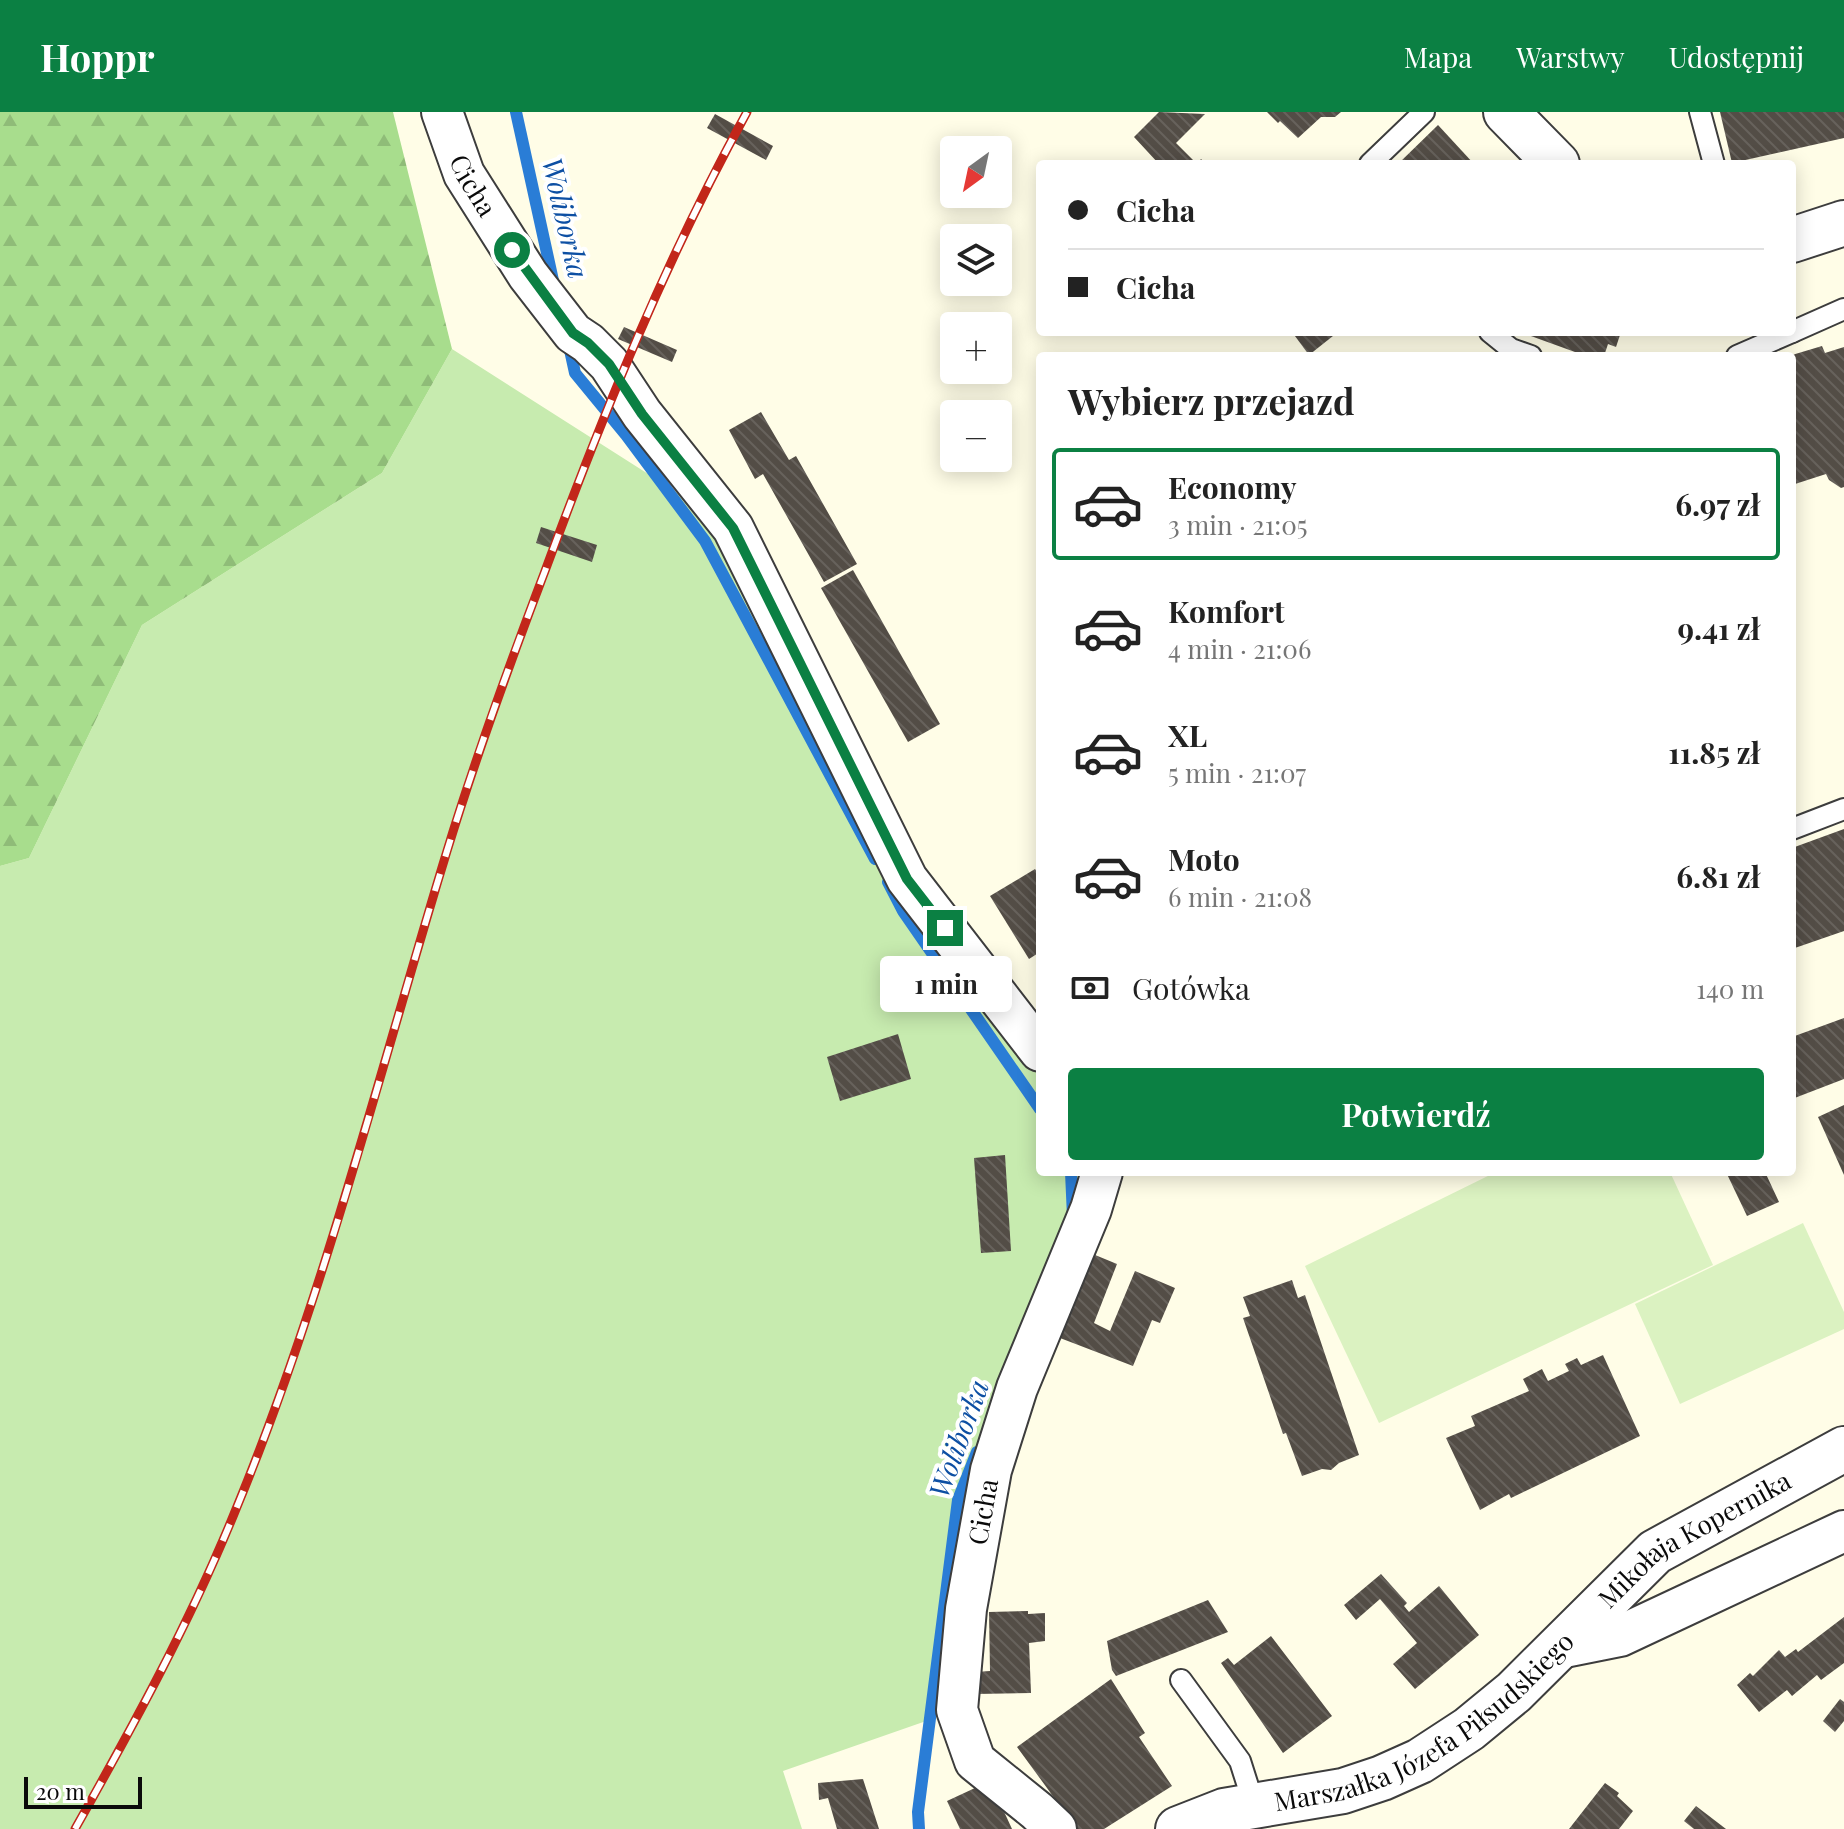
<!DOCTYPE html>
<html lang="pl">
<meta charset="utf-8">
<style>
:root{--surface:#fff;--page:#f2f2f2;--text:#222;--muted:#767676;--line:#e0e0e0;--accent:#0b8043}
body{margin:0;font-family:"Playfair Display",serif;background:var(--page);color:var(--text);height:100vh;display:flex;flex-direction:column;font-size:30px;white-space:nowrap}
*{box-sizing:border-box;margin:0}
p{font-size:26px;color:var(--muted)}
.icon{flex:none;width:44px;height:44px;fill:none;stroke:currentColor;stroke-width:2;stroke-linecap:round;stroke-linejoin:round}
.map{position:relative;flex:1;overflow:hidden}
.sheet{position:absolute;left:1036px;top:240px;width:760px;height:824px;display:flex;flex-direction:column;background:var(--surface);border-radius:8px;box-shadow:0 4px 20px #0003}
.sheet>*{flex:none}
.top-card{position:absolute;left:1036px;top:48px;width:760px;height:176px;border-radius:8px;box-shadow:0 4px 20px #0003;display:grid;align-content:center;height:176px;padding:0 32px;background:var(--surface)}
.needle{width:52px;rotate:213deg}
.controls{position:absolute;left:940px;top:24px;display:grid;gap:16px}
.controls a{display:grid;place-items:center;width:72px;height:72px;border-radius:8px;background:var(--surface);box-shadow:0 4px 20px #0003;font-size:40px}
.scale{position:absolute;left:24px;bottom:20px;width:118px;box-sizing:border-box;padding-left:8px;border:4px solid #0a0a0a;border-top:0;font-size:22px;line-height:28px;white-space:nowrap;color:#0a0a0a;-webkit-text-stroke:6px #fff;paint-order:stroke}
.end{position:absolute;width:36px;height:36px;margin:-18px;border:10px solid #0b8043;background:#fff;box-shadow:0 0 0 4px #fff}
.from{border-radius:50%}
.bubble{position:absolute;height:56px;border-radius:8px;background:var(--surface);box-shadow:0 4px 20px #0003;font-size:26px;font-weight:700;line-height:56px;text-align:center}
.top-card b{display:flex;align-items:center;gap:28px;height:76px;font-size:30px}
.top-card b+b{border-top:2px solid var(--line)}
.top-card i{width:20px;height:20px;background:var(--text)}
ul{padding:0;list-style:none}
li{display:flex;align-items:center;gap:24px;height:112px;margin:0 16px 12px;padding:0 16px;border:4px solid transparent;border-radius:8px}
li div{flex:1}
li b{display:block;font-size:30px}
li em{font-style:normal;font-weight:700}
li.selected{border-color:var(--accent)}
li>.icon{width:72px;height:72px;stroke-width:1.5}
h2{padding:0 32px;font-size:36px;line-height:96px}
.pay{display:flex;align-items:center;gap:20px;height:88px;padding:0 32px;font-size:30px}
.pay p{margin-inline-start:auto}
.button{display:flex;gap:16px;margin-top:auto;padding:16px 32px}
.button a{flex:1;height:92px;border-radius:8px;background:var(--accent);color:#fff;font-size:32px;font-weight:700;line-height:92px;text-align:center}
header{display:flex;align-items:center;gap:48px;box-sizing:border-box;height:112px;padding:0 40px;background:var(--accent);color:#fff}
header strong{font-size:38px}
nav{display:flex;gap:44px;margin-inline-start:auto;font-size:28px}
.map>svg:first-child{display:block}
.grass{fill:#c7ebaf}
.forest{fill:url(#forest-firs)}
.pitch{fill:#dbf2c1}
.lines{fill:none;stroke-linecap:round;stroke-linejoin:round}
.stream{stroke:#2a7dd6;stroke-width:12}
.building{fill:url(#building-back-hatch)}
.service-casing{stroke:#3d3d3d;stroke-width:24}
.minor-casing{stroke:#3d3d3d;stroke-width:44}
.tertiary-casing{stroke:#3d3d3d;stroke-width:48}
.service{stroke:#fff;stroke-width:20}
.minor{stroke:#fff;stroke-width:40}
.tertiary{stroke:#fff;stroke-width:44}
.rail-casing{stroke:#c2261a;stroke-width:9}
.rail{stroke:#fff;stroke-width:6;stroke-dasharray:18;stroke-linecap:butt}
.route{stroke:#0b8043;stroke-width:10}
.labels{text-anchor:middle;stroke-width:8;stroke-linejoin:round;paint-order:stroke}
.street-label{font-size:26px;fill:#0a0a0a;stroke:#fff}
.water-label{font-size:28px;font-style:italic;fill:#0d4fa3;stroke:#fff}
</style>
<header>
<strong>Hoppr</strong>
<nav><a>Mapa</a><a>Warstwy</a><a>Udostępnij</a></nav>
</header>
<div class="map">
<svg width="1844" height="1717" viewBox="0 0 1844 1717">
<defs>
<pattern id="forest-firs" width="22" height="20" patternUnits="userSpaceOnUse" patternTransform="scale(2)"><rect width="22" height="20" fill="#a8dd8d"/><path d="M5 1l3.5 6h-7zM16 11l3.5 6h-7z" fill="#8fbc78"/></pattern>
<pattern id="building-back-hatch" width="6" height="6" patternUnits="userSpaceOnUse" patternTransform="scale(2)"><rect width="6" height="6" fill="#534d46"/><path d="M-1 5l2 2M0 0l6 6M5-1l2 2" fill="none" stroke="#67625c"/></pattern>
</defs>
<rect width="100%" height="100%" fill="#fffde7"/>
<path class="grass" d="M452 237 733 416 907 767 1040 939V1060H1101L929 1608 783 1659 802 1717H0V754L29 746 142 513 382 361Z"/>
<path class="forest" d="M0 0H393L452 237 382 361 142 513 29 746 0 754Z"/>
<g class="pitch">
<path d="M1496 1060H1670L1713 1153 1379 1311 1305 1154Z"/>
<path d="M1803 1111 1844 1200V1217L1680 1292 1635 1192Z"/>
</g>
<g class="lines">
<g class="stream">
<path d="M516 0 554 173"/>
<path d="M568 229 575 261 626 323 705 429 875 747"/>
<path d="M888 770 903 799 1040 997"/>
<path d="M1071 1060 1073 1105"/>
<path d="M919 1717 918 1700 958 1388 977 1340"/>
</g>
</g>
<g class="building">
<path d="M1159 0 1205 2 1176 31 1197 52 1201 47 1206 52H1159L1134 25Z"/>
<path d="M1267 0H1341L1335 5H1321L1298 26 1280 9 1278 11Z"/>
<path d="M1720 0H1844V26L1732 51Z"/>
<path d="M715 2 773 34 766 48 707 16Z"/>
<path d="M1438 13 1474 52H1398Z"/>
<path d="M624 215 677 238 672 250 618 227Z"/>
<path d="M1292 220H1338L1309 243Z"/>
<path d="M1520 220H1621L1616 235 1608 232 1604 244H1586Z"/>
<path d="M1822 234 1825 241 1844 235V375L1841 376 1829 368 1826 362 1792 373V243Z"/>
<path d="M761 300 789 348 796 344 857 452 824 470 763 362 755 367 729 318Z"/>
<path d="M541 415 597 433 592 450 536 431Z"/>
<path d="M853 458 940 612 908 630 821 476Z"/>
<path d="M1844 717V819L1792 837V736Z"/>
<path d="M1035 757 1040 765V840L1029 847 990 784Z"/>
<path d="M1844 906V967L1792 987V925Z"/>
<path d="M898 922 911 967 840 989 827 945Z"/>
<path d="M1844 993V1063L1818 1005Z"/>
<path d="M1005 1043 1011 1139 981 1141 974 1046Z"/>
<path d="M1726 1060H1765L1779 1090 1747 1104Z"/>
<path d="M1083 1138 1117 1152 1094 1211 1110 1219 1135 1159 1175 1176 1160 1211 1152 1208 1133 1254 1047 1221Z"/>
<path d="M1292 1168 1298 1186 1305 1183 1359 1343 1339 1351 1331 1358 1322 1357 1302 1364 1286 1321 1283 1322 1243 1206 1250 1204 1243 1185Z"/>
<path d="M1603 1243 1640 1324 1511 1386 1509 1382 1480 1398 1446 1326 1475 1314 1471 1304 1529 1279 1523 1267 1542 1257 1548 1269 1569 1259 1565 1252 1577 1246 1581 1253Z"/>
<path d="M1381 1462 1407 1491 1404 1494 1409 1500 1439 1474 1479 1523 1415 1577 1393 1552 1417 1531 1380 1487 1356 1508 1344 1493Z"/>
<path d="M1208 1488 1228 1520 1116 1564 1112 1558 1107 1529Z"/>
<path d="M1028 1499V1502L1045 1501V1529L1029 1531 1031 1581 976 1582 975 1560 990 1559 989 1500Z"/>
<path d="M1844 1505V1551L1821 1568 1817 1563 1792 1584 1787 1578 1759 1600 1737 1573 1750 1561 1753 1564 1779 1538 1785 1545 1796 1537 1798 1540Z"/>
<path d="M1271 1524 1332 1604 1283 1641 1221 1551 1228 1546 1234 1553Z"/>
<path d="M1111 1567 1145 1621 1139 1625 1172 1674 1104 1717H1077L1017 1635Z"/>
<path d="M1840 1587 1844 1590V1609L1835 1620 1823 1609Z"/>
<path d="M863 1667 879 1717H837L828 1686 819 1688 818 1671Z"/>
<path d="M990 1669 1012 1717H960L947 1689Z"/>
<path d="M1605 1671 1619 1681 1617 1684 1633 1699 1619 1717H1569Z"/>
<path d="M1696 1694 1726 1717H1694L1684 1709Z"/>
</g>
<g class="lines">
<g class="service-casing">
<g id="service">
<path d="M1700 0 1714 52"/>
<path d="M1370 52 1424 0"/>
<path d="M1490 220 1511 237 1531 244"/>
<path d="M1792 220 1844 197"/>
<path d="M1737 244 1792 220"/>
<path d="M1792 717 1844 697"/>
<path d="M1181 1568 1240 1649 1254 1693"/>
</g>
</g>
<g class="minor-casing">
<g id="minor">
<path id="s1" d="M442 0 464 62 528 163 573 221 588 231 609 252 642 302 733 416 907 767 1040 939"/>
<path d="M1560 1536 1620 1524 1844 1419"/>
<path id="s2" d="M1056 1717 1037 1699 975 1649 957 1598 966 1497 991 1358 1017 1276 1091 1097 1102 1060"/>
</g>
</g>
<g class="tertiary-casing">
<g id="tertiary">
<path d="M1506 0 1557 52"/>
<path d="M1792 128 1844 111"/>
<path id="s3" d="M1178 1717 1224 1699 1343 1679 1382 1666 1420 1649 1469 1617 1514 1580 1655 1440 1844 1337"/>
</g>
</g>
<use href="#service" class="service"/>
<use href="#minor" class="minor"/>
<use href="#tertiary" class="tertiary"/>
<g class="rail-casing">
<path id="rail" d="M75 1717C133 1614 189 1512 234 1402 323 1188 379 961 447 739 476 644 510 551 545 459 603 302 666 147 747 0"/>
</g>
<use href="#rail" class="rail"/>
</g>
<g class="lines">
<path class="route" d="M512 138 573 221 588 231 609 252 642 302 733 416 907 767 945 816"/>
</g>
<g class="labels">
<g class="street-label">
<text dy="9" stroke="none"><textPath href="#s1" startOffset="80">Cicha</textPath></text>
<text dy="9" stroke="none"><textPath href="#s2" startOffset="360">Cicha</textPath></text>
<text dy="9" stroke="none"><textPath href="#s3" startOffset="608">Mikołaja Kopernika</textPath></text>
<text dy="9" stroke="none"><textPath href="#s3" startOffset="274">Marszałka Józefa Piłsudskiego</textPath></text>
</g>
<g class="water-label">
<text transform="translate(565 106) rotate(77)" y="10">Woliborka</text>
<text transform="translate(959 1327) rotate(-70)" y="10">Woliborka</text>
</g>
</g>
</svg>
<div class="controls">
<a><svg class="needle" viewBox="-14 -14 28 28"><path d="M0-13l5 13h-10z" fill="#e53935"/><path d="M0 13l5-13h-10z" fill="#767676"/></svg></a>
<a><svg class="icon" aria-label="layers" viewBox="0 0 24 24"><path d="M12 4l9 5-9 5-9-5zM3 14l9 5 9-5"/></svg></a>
<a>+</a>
<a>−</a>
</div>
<div class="scale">20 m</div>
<i class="end from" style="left:512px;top:138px"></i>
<i class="end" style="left:945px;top:816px"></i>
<div class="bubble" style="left:880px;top:844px;width:132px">1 min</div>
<div class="top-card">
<b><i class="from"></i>Cicha</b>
<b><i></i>Cicha</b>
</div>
<section class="sheet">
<h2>Wybierz przejazd</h2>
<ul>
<li class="selected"><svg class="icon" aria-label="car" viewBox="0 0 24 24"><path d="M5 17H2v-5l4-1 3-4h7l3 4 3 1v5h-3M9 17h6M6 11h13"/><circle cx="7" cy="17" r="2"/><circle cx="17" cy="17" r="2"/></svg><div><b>Economy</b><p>3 min · 21:05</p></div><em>6.97 zł</em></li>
<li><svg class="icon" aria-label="car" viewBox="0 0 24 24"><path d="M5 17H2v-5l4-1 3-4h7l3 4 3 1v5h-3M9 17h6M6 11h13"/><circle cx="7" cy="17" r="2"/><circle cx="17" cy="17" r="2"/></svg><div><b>Komfort</b><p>4 min · 21:06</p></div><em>9.41 zł</em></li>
<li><svg class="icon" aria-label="car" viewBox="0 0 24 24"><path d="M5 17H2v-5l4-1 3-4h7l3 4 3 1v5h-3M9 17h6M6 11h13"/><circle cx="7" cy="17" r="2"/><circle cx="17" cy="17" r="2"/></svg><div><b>XL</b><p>5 min · 21:07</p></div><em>11.85 zł</em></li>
<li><svg class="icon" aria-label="car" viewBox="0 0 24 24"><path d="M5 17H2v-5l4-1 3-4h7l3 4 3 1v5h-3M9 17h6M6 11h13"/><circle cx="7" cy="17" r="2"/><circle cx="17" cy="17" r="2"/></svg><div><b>Moto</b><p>6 min · 21:08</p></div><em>6.81 zł</em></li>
</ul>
<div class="pay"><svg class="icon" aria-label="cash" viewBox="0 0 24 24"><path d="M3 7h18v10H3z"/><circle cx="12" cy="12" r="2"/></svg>Gotówka<p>140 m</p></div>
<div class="button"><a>Potwierdź</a></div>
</section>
</div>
